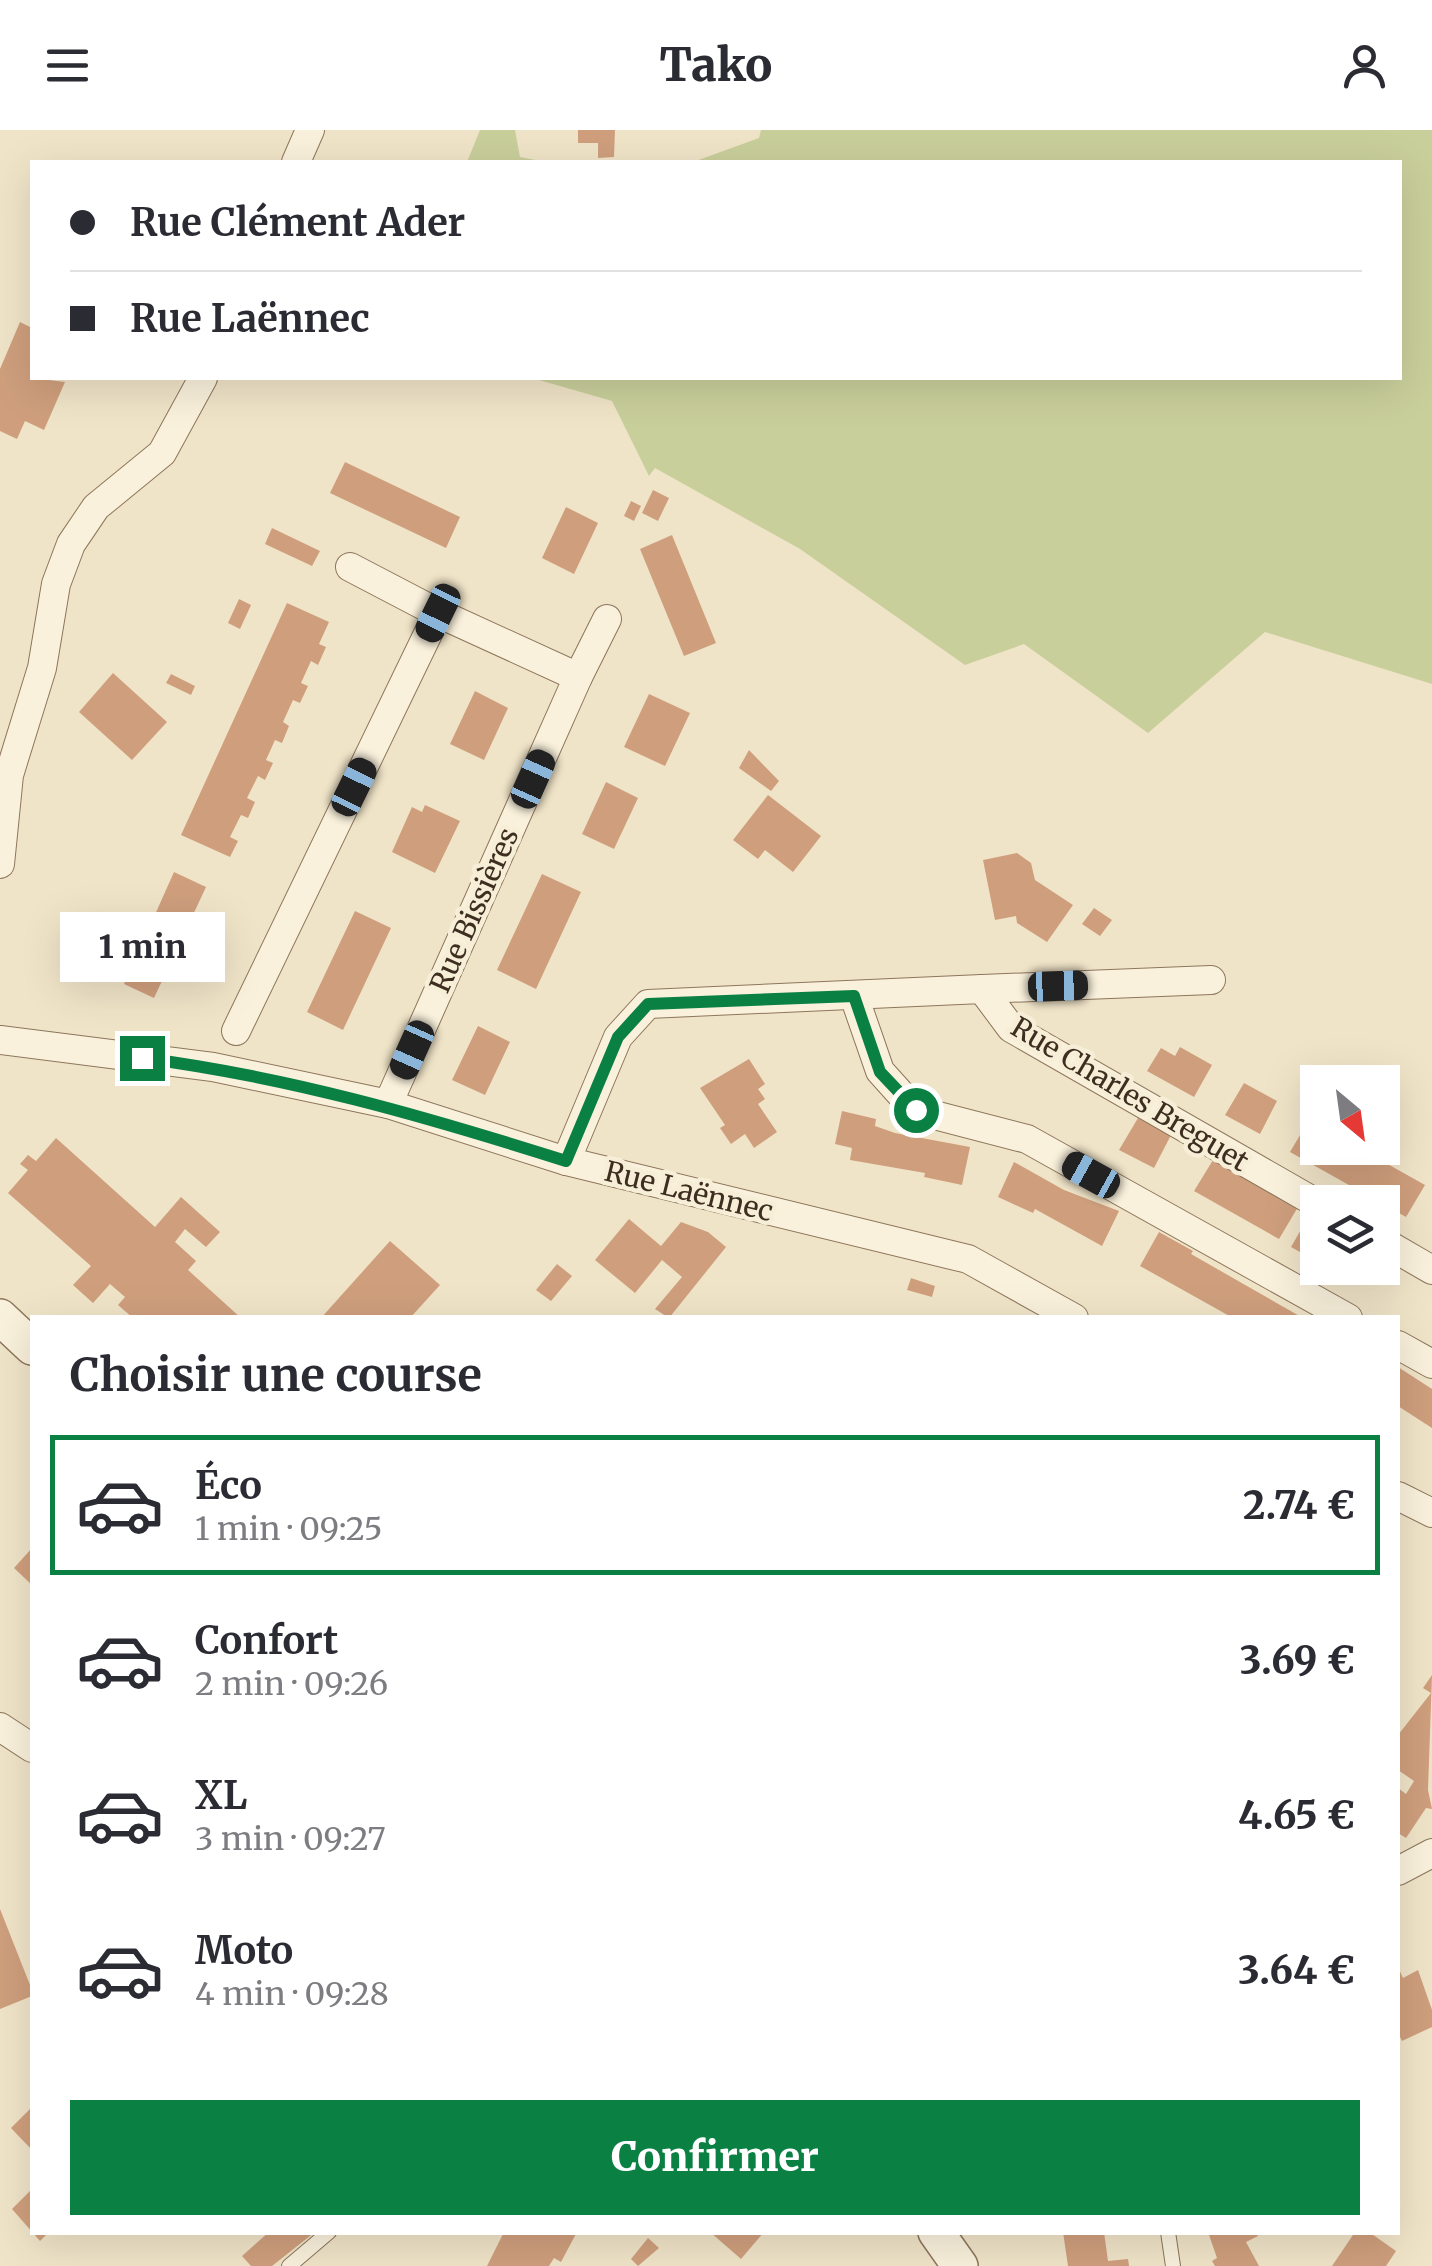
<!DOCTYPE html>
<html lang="fr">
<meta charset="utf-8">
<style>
:root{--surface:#fff;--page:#f7f7f7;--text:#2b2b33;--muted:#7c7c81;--line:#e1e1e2;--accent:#0b8043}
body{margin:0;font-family:Merriweather,serif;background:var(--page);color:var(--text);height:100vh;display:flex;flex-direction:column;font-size:38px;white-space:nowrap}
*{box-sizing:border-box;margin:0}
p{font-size:32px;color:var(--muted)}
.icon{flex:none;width:55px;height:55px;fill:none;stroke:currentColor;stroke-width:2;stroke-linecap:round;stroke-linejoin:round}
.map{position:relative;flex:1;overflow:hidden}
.sheet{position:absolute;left:30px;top:1185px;width:1370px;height:920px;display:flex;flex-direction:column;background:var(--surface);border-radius:0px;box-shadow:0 10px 40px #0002}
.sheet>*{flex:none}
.guide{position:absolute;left:30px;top:30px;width:1372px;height:220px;border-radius:0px;box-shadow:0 10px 40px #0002;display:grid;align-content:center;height:220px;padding:0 40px;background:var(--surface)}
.needle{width:65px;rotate:151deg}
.controls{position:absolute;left:1300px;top:935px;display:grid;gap:20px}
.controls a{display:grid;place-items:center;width:100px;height:100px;border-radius:0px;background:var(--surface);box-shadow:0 10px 40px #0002;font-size:50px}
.end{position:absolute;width:45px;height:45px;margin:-22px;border:12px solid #0b8043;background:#fff;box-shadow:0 0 0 5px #fff}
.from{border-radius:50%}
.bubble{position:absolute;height:70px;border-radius:0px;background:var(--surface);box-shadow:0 10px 40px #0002;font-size:32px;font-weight:800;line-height:70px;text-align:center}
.car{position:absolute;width:30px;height:60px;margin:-30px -15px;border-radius:12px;box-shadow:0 0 8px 2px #0007;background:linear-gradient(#222 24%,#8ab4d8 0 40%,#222 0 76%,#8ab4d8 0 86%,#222 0)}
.guide b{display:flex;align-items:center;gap:35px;height:95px;font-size:38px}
.guide b+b{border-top:2px solid var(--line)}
.guide i{width:25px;height:25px;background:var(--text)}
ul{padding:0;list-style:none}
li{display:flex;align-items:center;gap:30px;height:140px;margin:0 20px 15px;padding:0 20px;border:5px solid transparent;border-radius:0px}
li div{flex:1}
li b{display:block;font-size:38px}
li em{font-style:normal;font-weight:800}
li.current{border-color:var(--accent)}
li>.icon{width:90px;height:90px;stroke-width:1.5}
h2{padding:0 40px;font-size:45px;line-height:120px}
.cta{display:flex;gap:20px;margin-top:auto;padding:20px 40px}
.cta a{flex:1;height:115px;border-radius:0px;background:var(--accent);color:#fff;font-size:40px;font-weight:800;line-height:115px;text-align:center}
header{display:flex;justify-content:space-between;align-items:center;height:130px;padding:0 40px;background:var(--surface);font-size:45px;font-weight:800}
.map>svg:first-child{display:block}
.green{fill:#c9cf9b}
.building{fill:#cf9f7d}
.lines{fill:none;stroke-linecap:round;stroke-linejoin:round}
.service-casing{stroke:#8d765c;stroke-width:16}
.minor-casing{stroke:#8d765c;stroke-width:30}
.tertiary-casing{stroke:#8d765c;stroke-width:38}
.service{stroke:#faf1dc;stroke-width:14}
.minor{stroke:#faf1dc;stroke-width:28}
.tertiary{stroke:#faf1dc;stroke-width:35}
.route{stroke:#0b8043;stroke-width:12}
.labels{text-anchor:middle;stroke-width:9;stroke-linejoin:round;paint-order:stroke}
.street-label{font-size:28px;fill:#3d2e20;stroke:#f7eed8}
</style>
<header><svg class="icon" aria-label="menu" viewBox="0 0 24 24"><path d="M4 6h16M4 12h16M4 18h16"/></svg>Tako<svg class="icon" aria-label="person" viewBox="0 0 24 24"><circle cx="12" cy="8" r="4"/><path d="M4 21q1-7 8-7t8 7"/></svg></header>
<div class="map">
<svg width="1432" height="2136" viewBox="0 0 1432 2136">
<rect width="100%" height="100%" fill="#f0e4c8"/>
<g class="green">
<path d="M480 0H515L520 27 546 32H467Z"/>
<path d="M761 0H1432V554L1265 502 1148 603 1024 514 965 535 800 419 655 338 649 346 612 271 532 248H1400V32H693L759 8Z"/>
</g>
<g class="building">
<path d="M578 0H615L614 27 598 28V13H578Z"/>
<path d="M20 192 32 198V248L65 252 44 300 25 291 17 309 0 301V239Z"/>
<path d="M345 332 460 387 446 418 330 363Z"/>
<path d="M653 360 669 368 658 391 642 383Z"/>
<path d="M631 371 641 376 634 391 624 386Z"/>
<path d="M566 377 598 393 574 444 542 428Z"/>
<path d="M272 398 320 421 312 436 265 414Z"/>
<path d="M672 405 716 513 684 526 640 419Z"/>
<path d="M239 469 251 475 240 499 228 493Z"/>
<path d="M287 473 329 492 319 514 326 517 318 535 311 531 301 553 308 556 300 573 293 570 283 592 289 596 282 613 275 610 266 630 273 633 265 650 258 646 247 668 255 672 248 688 241 685 230 707 238 711 230 727 181 705Z"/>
<path d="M113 543 167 592 132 630 79 582Z"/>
<path d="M171 544 195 556 191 565 166 553Z"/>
<path d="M475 561 508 578 484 630 450 614Z"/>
<path d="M649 564 690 583 665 636 624 617Z"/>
<path d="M749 620 779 651 771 661 739 638Z"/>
<path d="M606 652 638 668 614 719 582 704Z"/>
<path d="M768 665 821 706 793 742 765 720 758 729 733 710Z"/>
<path d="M425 675 460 691 435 743 392 722 412 677 422 682Z"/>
<path d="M1017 723 1031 733 1035 750 1073 775 1047 812 1017 793 1016 786 995 790 983 730Z"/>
<path d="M174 742 206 757 154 868 124 854Z"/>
<path d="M542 744 581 762 536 859 497 840Z"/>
<path d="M1094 778 1112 790 1100 806 1082 794Z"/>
<path d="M355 781 391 798 343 900 307 882Z"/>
<path d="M478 896 510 912 485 965 452 950Z"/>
<path d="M1180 917 1212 935 1194 967 1147 941 1161 918 1175 926Z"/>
<path d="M749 929 765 954 758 959 765 969 758 974 777 1002 754 1018 745 1004 731 1014 720 998 725 995 700 958Z"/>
<path d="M1244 953 1277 971 1260 1004 1225 985Z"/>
<path d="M842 981 876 989 875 996 895 1003 970 1017 962 1055 924 1047 925 1043 850 1030 852 1018 835 1014Z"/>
<path d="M1138 988 1171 1005 1154 1038 1119 1020Z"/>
<path d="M1309 990 1318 994V1018H1359L1425 1055 1406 1087 1290 1022Z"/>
<path d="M56 1008 155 1097 181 1067 220 1102 206 1117 185 1099 175 1112 196 1131 188 1140 241 1188H133L118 1175 125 1167 110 1154 93 1173 73 1155 91 1136 8 1063 28 1040 20 1034 28 1025 36 1031Z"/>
<path d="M1213 1030 1298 1077 1279 1109 1194 1061Z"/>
<path d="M1014 1032 1064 1060 1119 1081 1102 1116 1035 1079 1033 1083 998 1067Z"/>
<path d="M1310 1084 1318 1089V1132L1291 1117Z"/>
<path d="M629 1089 661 1116 681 1092 708 1102 726 1117 669 1188 655 1179 682 1147 662 1130 635 1163 595 1130Z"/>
<path d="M1159 1102 1193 1121 1191 1124 1303 1188H1233L1140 1136Z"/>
<path d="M390 1111 440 1155 410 1188H321Z"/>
<path d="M557 1134 572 1146 551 1171 536 1160Z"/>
<path d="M1327 1138H1357L1350 1150Z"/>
<path d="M911 1148 935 1156 932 1167 907 1160Z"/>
<path d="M1398 1237 1432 1259V1298L1398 1276Z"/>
<path d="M32 1418V1455L14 1438Z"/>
<path d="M1432 1545 1428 1660 1432 1679 1426 1678 1406 1708 1398 1703V1658L1406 1664 1414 1651 1398 1640V1605L1431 1563 1423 1558Z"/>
<path d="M0 1779 32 1860V1866L0 1879Z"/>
<path d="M1398 1837 1403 1848 1418 1840 1432 1880V1897L1402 1911 1398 1903Z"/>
<path d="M32 1977V2020L11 1998Z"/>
<path d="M32 2059V2102H49L40 2111 12 2079Z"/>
<path d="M269 2102H315L272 2136H251L242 2126Z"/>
<path d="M504 2102H577L561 2132 554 2128 549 2136H487Z"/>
<path d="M710 2102H764L741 2129Z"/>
<path d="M1063 2102H1104L1108 2131 1128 2129 1129 2136H1068Z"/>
<path d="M1208 2102H1256L1258 2106 1246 2112 1259 2136H1215L1212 2131 1217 2128Z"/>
<path d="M1355 2102H1369L1396 2121 1386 2136H1332Z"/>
<path d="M648 2108 659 2118 638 2136 631 2129Z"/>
</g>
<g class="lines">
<g class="service-casing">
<g id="service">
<path d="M1168 2102 1173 2136"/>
<path d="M289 2136 329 2102"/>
</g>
</g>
<g class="minor-casing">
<g id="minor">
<path d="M296 32 310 0"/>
<path d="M350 437 438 483"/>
<path d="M578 547 607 489"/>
<path d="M0 734 9 645 42 538 56 454 71 414 96 377 162 323 203 248"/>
<path d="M982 859 1211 850"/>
<path d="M854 866 880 941 915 980 1027 1009 1348 1188"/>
<path d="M236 901 438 483 578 547 388 974"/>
<path d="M0 910 213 937 388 974 566 1031 968 1129 1074 1188"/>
<path d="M566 1031 618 907 648 874 982 859 1011 898 1318 1074"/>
<path d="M1382 1111 1432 1140"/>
<path d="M1398 1215 1432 1234"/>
<path d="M1398 1366 1432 1383"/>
<path d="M0 1597 32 1618"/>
<path d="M1398 1741 1432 1723"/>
</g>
</g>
<g class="tertiary-casing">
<g id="tertiary">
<path d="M0 1187 32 1217"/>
<path d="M936 2102 960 2136"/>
</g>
</g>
<use href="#service" class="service"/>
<use href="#minor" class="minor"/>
<use href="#tertiary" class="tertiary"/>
</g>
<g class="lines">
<path class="route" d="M142 928C289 947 424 986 566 1031L618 907 648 874 854 866 880 942 916 980"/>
</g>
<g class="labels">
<g class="street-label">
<text transform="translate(474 780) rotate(-66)" y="10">Rue Bissières</text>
<text transform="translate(1130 964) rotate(31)" y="10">Rue Charles Breguet</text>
<text transform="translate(689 1061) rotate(14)" y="10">Rue Laënnec</text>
</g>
</g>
</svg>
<div class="controls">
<a><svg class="needle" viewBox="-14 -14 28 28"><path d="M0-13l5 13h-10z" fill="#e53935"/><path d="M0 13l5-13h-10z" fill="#7c7c81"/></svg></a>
<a><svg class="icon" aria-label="layers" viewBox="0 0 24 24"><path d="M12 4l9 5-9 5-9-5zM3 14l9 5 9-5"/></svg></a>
</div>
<i class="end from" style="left:916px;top:980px"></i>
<i class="end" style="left:142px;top:928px"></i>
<div class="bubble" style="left:60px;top:782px;width:165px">1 min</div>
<i class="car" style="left:438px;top:483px;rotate:206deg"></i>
<i class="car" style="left:533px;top:649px;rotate:24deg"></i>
<i class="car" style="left:354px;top:657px;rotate:26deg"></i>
<i class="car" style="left:1058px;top:856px;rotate:88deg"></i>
<i class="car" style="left:412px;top:920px;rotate:204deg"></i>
<i class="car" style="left:1091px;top:1045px;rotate:299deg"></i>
<div class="guide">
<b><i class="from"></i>Rue Clément Ader</b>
<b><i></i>Rue Laënnec</b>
</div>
<section class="sheet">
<h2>Choisir une course</h2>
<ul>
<li class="current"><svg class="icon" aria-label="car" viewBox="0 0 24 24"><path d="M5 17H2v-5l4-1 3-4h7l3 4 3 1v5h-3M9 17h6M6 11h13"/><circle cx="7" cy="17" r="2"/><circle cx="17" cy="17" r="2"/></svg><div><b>Éco</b><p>1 min · 09:25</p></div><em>2.74 €</em></li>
<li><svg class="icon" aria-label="car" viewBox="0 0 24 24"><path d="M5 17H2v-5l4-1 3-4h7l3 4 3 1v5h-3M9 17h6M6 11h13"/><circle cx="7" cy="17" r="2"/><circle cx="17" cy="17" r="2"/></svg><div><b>Confort</b><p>2 min · 09:26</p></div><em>3.69 €</em></li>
<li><svg class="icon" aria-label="car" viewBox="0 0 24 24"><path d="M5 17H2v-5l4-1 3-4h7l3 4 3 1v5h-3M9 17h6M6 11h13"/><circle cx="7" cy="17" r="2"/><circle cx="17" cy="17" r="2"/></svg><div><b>XL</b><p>3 min · 09:27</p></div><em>4.65 €</em></li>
<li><svg class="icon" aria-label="car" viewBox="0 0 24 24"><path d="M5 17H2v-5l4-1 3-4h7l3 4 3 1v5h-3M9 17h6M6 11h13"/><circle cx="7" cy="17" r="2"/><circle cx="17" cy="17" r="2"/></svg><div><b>Moto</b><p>4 min · 09:28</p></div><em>3.64 €</em></li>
</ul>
<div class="cta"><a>Confirmer</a></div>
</section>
</div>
